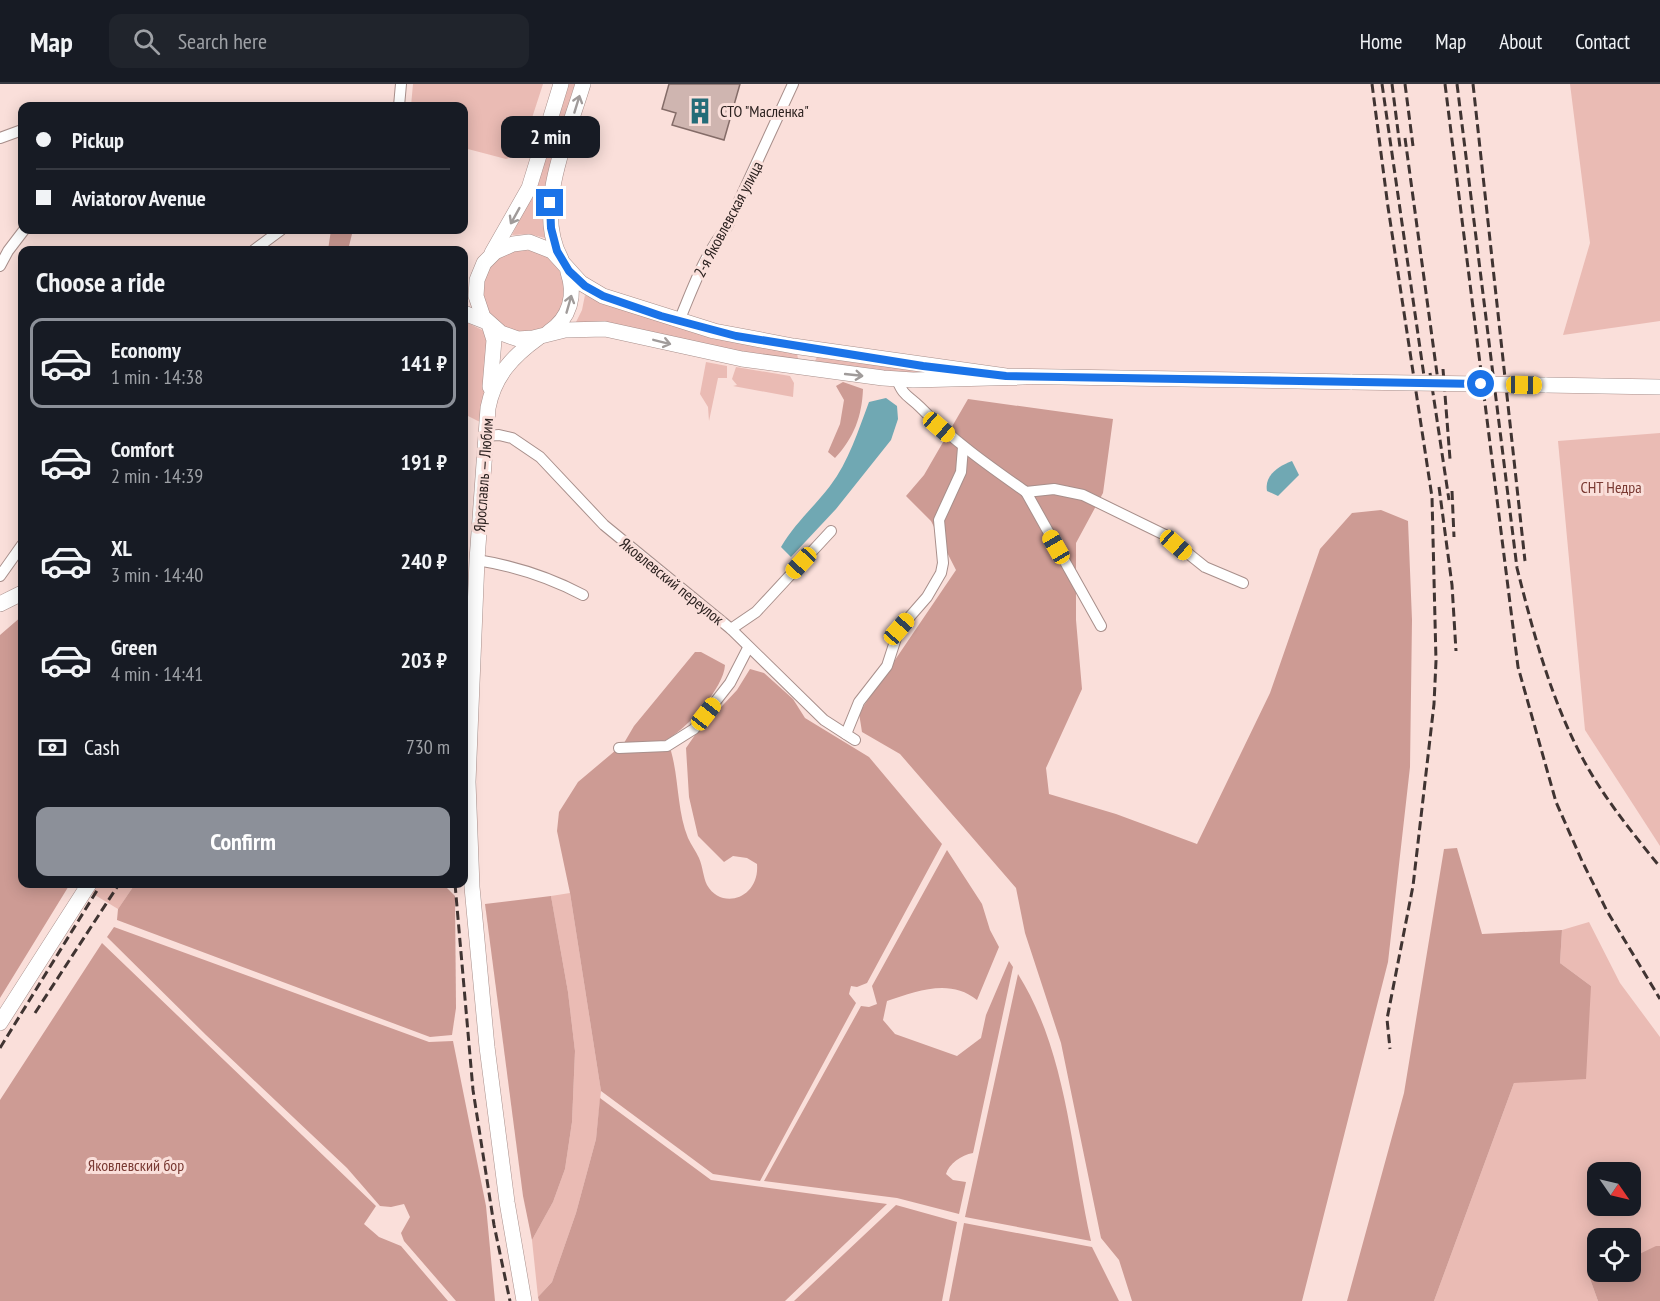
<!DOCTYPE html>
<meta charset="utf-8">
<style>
:root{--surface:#171b24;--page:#20242c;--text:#f1f3f6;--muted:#9ea1a6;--line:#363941;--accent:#8c9099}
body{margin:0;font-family:"PT Sans Narrow",sans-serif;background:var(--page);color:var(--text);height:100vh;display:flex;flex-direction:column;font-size:22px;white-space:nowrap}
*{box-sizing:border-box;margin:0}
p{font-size:20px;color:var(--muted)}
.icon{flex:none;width:33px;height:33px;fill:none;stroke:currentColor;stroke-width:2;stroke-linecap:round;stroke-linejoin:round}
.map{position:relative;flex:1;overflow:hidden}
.details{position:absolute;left:18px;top:162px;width:450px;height:642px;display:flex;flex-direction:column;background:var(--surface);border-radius:12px;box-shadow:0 3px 15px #0003}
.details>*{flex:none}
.guide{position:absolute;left:18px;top:18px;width:450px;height:132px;border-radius:12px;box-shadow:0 3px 15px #0003;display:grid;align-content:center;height:132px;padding:0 18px;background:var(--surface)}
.needle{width:39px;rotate:124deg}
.controls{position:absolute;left:1587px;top:1078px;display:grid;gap:12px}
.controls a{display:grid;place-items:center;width:54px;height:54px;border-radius:12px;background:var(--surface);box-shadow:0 3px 15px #0003;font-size:30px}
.end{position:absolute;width:27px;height:27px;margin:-14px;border:8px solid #1a73e8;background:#fff;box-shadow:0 0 0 3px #fff}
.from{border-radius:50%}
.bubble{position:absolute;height:42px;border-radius:12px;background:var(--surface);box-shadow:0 3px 15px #0003;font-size:20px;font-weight:700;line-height:42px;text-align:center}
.car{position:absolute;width:18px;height:36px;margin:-18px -9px;border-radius:8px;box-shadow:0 0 4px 2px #0007;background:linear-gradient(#f5c518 24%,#345 0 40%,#f5c518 0 76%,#345 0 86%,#f5c518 0)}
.guide b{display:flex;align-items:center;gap:21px;height:57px;font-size:22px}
.guide b+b{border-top:2px solid var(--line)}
.guide i{width:15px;height:15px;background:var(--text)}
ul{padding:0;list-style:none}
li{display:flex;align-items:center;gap:18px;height:90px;margin:0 12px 9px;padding:0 6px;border:3px solid transparent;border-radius:12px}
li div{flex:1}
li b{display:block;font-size:22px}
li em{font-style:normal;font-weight:700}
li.active{border-color:var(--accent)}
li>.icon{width:54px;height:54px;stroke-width:1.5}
h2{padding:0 18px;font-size:27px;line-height:72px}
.pay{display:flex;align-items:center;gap:15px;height:66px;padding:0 18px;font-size:22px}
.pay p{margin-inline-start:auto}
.cta{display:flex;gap:12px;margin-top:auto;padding:12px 18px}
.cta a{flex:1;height:69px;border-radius:12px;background:var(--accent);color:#fff;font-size:24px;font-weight:700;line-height:69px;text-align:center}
header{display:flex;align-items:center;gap:36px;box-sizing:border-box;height:84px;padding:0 30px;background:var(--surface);border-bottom:2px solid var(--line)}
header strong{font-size:28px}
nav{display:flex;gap:33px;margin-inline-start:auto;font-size:21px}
.search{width:420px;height:54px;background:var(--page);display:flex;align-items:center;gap:15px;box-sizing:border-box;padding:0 21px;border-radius:12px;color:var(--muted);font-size:22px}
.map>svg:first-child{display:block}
.green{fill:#eabbb4;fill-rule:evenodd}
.forest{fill:#cd9b94}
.water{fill:#70a8b3}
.building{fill:#cfb5b0;stroke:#846c68;stroke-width:1.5}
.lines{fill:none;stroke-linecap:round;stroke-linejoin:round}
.street-casing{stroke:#a88f8b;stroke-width:12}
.secondary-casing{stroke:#a88f8b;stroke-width:16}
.street{stroke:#fff;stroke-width:10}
.secondary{stroke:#fff;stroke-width:15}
.rail{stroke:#403432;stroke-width:3;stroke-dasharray:9 4.5;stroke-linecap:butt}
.secondary-bridge-casing{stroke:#a88f8b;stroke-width:16;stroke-linecap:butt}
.secondary-bridge{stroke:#fff;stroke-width:15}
.oneway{stroke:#a09b9a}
.route{stroke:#1a73e8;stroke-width:8}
.labels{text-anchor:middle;stroke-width:6;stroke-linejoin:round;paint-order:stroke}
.poi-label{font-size:16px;fill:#2b211f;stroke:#fadfda;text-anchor:start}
.street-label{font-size:16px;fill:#2b211f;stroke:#fadfda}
.park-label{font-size:16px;fill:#793932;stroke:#fadfda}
</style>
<header>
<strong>Map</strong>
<div class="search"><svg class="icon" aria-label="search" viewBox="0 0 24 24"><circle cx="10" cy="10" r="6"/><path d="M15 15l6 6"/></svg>Search here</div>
<nav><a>Home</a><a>Map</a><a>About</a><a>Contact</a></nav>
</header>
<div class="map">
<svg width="1660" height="1217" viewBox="0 0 1660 1217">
<rect width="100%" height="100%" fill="#fadfda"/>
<g class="green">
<path d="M413 0H543L520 71 506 75 464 64V22H411Z"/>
<path d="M568 0H575L543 109 542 128 545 154 529 150 512 151 539 96Z"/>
<path d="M1570 0H1660V237L1563 251 1590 159Z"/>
<circle cx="524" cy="207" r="41"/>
<path d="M585 211 601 218 797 269 798 275 797 277 575 240 582 226Z"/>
<path d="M464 237 484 247 488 260 482 339 464 330Z"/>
<path d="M817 273 923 287 922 291H905L815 277Z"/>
<path d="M706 278 727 282V294H718L709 337 708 323 700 310Z"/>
<path d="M736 283 790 292 794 299 793 313 733 302 737 301 732 295Z"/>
<path d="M1660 349V762L1585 646 1558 357Z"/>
<path d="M96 800H135L118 825 90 808Z"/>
<path d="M570 809 601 1007 596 1055 576 1129 552 1198 538 1213 532 1156 553 1118 565 1085 572 1038 575 967 568 908 551 812Z"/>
<path d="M1589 838 1620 899 1660 953V1162L1631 1174 1630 1155H1598V1188L1589 1192 1598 1217H1434L1514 999 1591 902 1560 879 1562 846ZM1598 1089H1630V1122H1598Z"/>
</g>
<g class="forest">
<path d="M331 146H353L348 166H328Z"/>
<path d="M843 298 863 305C862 332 854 354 835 374L828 368 840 340 844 316 836 302Z"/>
<path d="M968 315 1113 335 1103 409 1076 459V536L1082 605 1046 684 1049 710 1116 730 1197 760 1270 609 1320 465 1352 429 1381 426 1408 437 1412 536 1410 683 1388 878 1302 1217H1132L1119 1176 1101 1154 1061 959 1025 849 1016 804 900 670 862 648 859 629 956 486 931 437 906 412 924 391Z"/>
<path d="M22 532V800H70L0 914V551Z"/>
<path d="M695 568H701L725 581C724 604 686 646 666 656 655 661 635 658 624 659L634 642Z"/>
<path d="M750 585 764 589 793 615 805 634 869 673 942 760 867 899 857 903 851 902 849 910 856 919 760 1097 713 1090 601 1007 570 809 557 747 559 728 578 698 616 666 671 667C679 695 677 727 688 754 691 761 696 767 699 774 703 783 703 793 707 801 722 827 760 814 757 780L747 774 733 772 724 778 698 752 689 713 686 664 695 651 737 606Z"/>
<path d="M1457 764 1482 850 1562 846 1560 879 1591 902 1586 995 1514 999 1434 1217H1347L1404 1009 1444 765Z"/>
<path d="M947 766 982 820 990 846 999 863 977 916C950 894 917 907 887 917L883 936 895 950 957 972 981 954 986 931 1009 877 1013 883 973 1069C961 1071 949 1080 946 1090L953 1096 966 1098 959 1130 897 1114 764 1097 861 922 869 923 877 920 872 902Z"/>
<path d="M135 800H443L455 812 456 924 452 951 430 953 117 836 118 825Z"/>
<path d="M551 812 568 908 575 967 572 1038 565 1085 553 1118 532 1156 523 1112 485 820Z"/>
<path d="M114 843 429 958 453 957 486 1122 495 1217H456L404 1157 401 1149 410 1133 404 1120 391 1123 380 1122 347 1084 206 951 107 853Z"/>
<path d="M102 859 376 1122 364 1140 379 1153 401 1162 448 1217H0V1016Z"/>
<path d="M1018 890C1067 968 1071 1068 1091 1157L965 1133Z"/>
<path d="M600 1014 711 1096 887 1120 785 1217H539L538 1213 552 1198 576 1129 596 1055Z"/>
<path d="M896 1121 957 1138 942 1217H794Z"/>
<path d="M964 1139 1092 1163 1119 1217H949Z"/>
<path d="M1656 1162H1660V1217H1598L1589 1192 1598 1188H1630L1631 1174Z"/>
</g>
<g class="water">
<path d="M886 314 897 322 898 335 891 356 836 425 791 473 781 463C795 439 814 423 830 402 849 377 858 347 869 318Z"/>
<path d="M1292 377 1299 391 1278 412 1267 407C1264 391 1279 382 1292 377Z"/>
</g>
<path class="building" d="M669 0H740L724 56 672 41 676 29 662 25Z"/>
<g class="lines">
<g class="street-casing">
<g id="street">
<path d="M399 22 401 0"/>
<path d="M0 54 22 46"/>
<path d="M254 166 281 146"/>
<path d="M0 182 8 167 24 146"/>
<path d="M679 237C693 204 704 171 727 143L793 0"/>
<path d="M897 296C904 313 908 311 920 323 952 356 989 382 1026 408L1054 405 1083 411 1165 451 1205 483 1243 499"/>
<path d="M485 352 499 351 512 354 540 373 604 441 731 545 824 636 855 656"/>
<path d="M1026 408 1101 542"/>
<path d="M477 476C515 482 549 493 583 511"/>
<path d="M0 492 22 461"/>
<path d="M731 545 756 528 831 447"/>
<path d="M846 650 859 618 887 582 899 545 927 513 941 489 943 479 939 436 961 388 963 363"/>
<path d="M619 664 667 662 694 645 730 599 748 564"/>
</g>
</g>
<g class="secondary-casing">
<g id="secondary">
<path d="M492 169 529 104 561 0"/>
<path d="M561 175C533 125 568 51 583 0"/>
<path d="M464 229 487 238"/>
<path d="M489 240 494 256 490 303"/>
<path d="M549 248C570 234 576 211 568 188"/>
<path d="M1023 293 913 296 883 294 742 275 605 245 565 246 533 254 518 255 501 249 483 233 476 212 477 196 484 179 495 168 513 160 529 158 552 167 581 199 603 212 714 247 793 262 1006 292 1352 298"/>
<path d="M1545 301 1660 303"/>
<path d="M0 520 22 509"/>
<path d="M0 939 89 800"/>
<path d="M524 1217 507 1118 487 963 472 803 468 698 477 476 488 324C494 292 513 272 538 254"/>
</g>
</g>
<use href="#street" class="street"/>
<use href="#secondary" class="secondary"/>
<g class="rail">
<path d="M1372 0 1388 123 1432 413 1436 577 1434 620 1413 802 1387 935 1390 965"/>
<path d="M1382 0 1425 299"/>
<path d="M1392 0 1400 63"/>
<path d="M1405 0 1413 62"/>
<path d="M1445 0 1518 583 1556 718 1582 777 1607 827 1660 915"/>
<path d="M1457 0 1517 484C1536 559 1556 636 1599 702 1617 730 1639 757 1660 783"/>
<path d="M1473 0 1525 477"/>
<path d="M1405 54 1438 297"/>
<path d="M1443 285 1450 375"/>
<path d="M1430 289 1449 416"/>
<path d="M1439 403 1452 501 1456 567"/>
<path d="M1452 407 1454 453"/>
<path d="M464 448V426"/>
<path d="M455 800 473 1006 494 1141 510 1217"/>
<path d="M35 929 119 800"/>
<path d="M0 964 101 800"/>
</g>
<g class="secondary-bridge-casing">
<path id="secondary-bridge" d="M1352 298 1545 301"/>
</g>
<use href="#secondary-bridge" class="secondary-bridge"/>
</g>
<defs><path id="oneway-shaft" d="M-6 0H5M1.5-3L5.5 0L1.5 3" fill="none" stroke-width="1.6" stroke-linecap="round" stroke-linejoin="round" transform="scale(1.5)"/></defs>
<g class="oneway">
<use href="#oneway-shaft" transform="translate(577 20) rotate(-73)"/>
<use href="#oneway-shaft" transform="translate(515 132) rotate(119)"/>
<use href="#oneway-shaft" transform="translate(569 220) rotate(-74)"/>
<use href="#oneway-shaft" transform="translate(662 258) rotate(14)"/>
<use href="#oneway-shaft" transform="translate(854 291) rotate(6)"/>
</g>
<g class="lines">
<path class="route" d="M550 119 551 144 557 167 569 187 585 202 603 212 661 232 736 252 923 282 1006 292 1481 300"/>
</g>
<defs>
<g id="building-bare" transform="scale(2.07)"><path d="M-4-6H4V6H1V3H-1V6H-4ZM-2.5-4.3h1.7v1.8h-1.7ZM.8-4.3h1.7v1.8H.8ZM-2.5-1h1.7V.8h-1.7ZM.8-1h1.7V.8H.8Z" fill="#246c78" stroke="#fadfda" stroke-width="2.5" paint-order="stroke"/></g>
</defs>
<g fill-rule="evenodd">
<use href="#building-bare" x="700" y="27"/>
</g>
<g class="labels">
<g class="poi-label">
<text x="720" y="33">СТО "Масленка"</text>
</g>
<g class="street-label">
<text transform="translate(728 135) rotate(-62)" y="6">2-я Яковлевская улица</text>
<text transform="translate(483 391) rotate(-86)" y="6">Ярославль — Любим</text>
<text transform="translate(672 497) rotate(39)" y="6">Яковлевский переулок</text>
</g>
<g class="park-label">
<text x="1611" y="409">СНТ Недра</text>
<text x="136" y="1087">Яковлевский бор</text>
</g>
</g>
</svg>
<div class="controls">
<a><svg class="needle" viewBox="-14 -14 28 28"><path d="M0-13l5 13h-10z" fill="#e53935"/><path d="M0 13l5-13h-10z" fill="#9ea1a6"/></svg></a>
<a><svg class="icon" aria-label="locate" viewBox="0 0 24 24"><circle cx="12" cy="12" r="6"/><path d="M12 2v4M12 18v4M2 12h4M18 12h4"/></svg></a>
</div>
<i class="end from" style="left:1481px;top:300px"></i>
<i class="end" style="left:550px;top:119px"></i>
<div class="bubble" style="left:501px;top:32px;width:99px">2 min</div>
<i class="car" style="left:1524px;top:301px;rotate:91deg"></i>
<i class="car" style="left:939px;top:343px;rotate:131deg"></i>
<i class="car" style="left:1176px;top:461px;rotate:131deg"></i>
<i class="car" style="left:1056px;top:463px;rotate:330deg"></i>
<i class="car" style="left:801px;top:479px;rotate:223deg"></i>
<i class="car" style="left:899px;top:545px;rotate:41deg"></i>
<i class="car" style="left:706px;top:630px;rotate:38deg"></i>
<div class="guide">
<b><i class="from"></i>Pickup</b>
<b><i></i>Aviatorov Avenue</b>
</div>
<section class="details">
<h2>Choose a ride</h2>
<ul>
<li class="active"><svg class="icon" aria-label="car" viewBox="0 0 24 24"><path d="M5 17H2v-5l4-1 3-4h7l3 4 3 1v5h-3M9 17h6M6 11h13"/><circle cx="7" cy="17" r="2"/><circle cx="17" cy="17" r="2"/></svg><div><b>Economy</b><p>1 min · 14:38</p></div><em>141 ₽</em></li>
<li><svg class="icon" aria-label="car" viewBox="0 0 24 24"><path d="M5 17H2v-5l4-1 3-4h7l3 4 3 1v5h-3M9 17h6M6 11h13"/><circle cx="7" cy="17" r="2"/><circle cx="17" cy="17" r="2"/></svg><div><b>Comfort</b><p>2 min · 14:39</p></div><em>191 ₽</em></li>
<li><svg class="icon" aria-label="car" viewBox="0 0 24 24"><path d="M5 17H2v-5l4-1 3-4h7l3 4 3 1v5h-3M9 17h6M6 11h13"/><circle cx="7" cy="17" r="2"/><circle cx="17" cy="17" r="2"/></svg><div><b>XL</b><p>3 min · 14:40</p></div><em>240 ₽</em></li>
<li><svg class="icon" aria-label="car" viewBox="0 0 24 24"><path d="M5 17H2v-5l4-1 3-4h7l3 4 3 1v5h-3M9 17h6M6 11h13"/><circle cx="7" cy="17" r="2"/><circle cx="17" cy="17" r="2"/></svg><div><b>Green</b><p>4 min · 14:41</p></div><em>203 ₽</em></li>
</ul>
<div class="pay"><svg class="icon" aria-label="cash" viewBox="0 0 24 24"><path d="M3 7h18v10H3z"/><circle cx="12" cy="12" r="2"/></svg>Cash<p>730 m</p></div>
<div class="cta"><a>Confirm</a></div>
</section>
</div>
